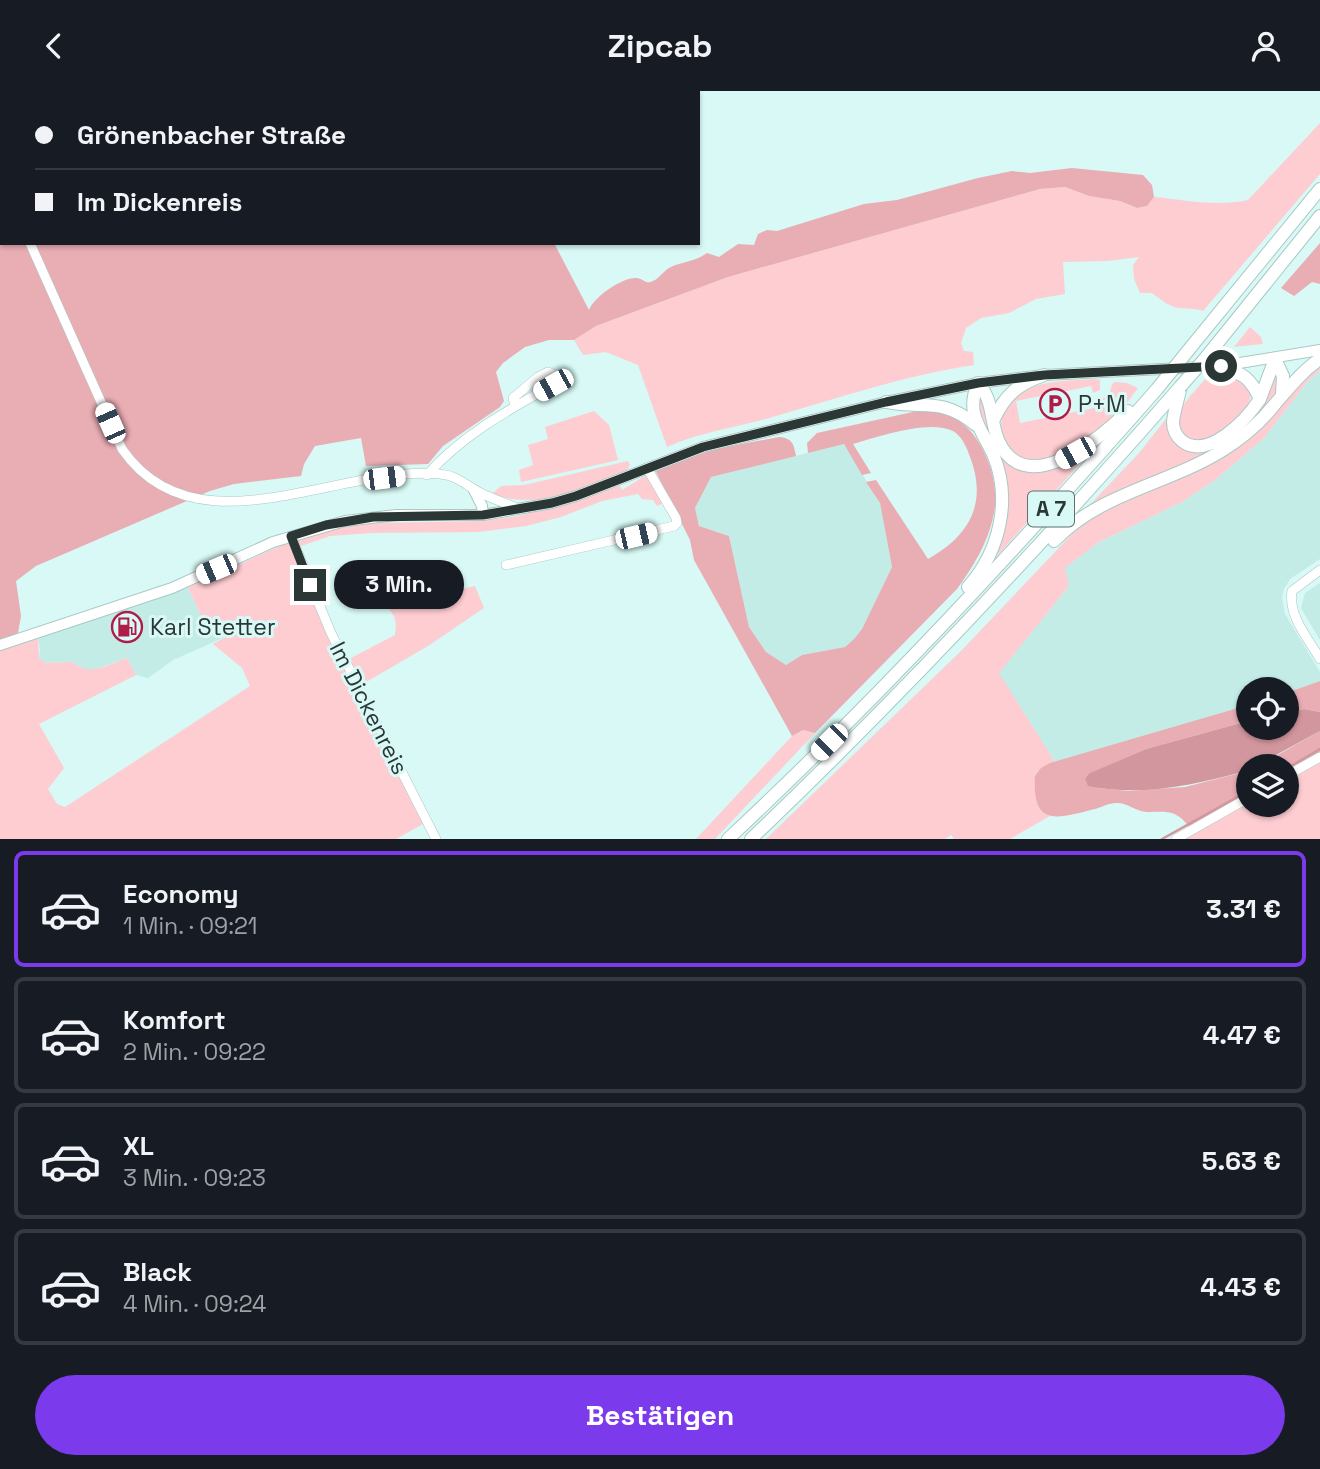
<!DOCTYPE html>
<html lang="de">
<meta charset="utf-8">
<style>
:root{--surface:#171b24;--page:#242831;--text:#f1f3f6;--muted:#9ea1a6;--line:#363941;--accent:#7c3aed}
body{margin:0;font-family:"Space Grotesk",sans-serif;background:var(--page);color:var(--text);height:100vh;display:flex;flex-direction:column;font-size:26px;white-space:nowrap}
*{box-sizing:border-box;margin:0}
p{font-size:23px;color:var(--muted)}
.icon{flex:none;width:38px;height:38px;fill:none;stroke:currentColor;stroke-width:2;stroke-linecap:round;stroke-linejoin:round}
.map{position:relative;height:748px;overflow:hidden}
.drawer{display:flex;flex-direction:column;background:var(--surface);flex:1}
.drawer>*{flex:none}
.hud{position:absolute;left:0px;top:0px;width:700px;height:154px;box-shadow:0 2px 5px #0004;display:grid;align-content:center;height:154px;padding:0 35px;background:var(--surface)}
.buttons{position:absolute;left:1236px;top:586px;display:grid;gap:14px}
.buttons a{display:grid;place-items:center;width:63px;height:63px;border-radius:50%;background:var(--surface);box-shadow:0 2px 5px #0004;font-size:35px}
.end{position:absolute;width:32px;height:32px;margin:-16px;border:9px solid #2a3735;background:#fff;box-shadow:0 0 0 4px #fff}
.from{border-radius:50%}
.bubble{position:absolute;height:49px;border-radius:24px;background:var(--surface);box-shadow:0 2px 5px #0004;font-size:23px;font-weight:600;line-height:49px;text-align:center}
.car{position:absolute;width:21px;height:42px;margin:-21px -10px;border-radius:9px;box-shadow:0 0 5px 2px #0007;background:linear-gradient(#fff 24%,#345 0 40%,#fff 0 76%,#345 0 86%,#fff 0)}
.hud b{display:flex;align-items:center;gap:24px;height:66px;font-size:26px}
.hud b+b{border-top:2px solid var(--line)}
.hud i{width:18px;height:18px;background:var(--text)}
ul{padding:12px 0 0;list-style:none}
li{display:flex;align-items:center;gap:21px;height:116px;margin:0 14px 10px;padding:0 21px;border:4px solid var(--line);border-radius:10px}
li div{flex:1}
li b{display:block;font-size:26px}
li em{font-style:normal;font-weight:600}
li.active{border-color:var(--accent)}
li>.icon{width:63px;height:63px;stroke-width:1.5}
.button{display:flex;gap:14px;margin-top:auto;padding:14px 35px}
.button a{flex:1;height:80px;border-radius:42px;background:var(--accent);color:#fff;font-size:28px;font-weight:600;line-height:80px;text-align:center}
header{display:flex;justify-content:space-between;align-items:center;height:91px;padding:0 35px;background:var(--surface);font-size:32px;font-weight:600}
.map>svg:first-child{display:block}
.built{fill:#c3ece7}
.green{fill:#fecdd2}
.forest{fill:#e9adb4}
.water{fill:#d2979e}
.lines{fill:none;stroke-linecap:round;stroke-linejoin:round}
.stream{stroke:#d2979e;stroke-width:2.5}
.minor-casing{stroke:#a9c9c4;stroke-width:10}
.major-casing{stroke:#a9c9c4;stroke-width:12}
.highway-casing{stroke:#a9c9c4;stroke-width:14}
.minor{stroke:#fff;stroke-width:9}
.major{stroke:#fff;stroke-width:10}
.highway{stroke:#fff;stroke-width:12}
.highway-bridge-casing{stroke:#a9c9c4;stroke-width:14;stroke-linecap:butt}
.highway-bridge{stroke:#fff;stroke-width:12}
.route{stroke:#2a3735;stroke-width:9}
.labels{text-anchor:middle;stroke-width:6;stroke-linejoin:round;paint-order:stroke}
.shield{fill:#d8f9f5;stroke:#5e716f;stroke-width:2}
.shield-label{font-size:21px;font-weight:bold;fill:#2a3735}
.poi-label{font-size:23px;fill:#2a3735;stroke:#d8f9f5;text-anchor:start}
.street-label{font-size:23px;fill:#2a3735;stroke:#d8f9f5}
</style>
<header><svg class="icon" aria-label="back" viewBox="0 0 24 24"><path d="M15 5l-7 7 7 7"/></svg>Zipcab<svg class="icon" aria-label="person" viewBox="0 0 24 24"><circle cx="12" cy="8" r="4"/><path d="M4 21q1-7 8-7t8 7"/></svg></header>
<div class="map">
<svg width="1320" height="748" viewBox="0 0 1320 748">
<rect width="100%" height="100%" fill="#d8f9f5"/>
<g class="built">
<path d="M1320 279V468L1290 488 1284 498 1282 507 1285 523 1320 581V590L1286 602V598H1248V614L1055 671 998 582 1069 495 1064 477 1099 451 1182 411 1215 389 1263 348 1308 290Z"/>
<path d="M844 353 880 412 892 476 862 538 854 548 845 556 802 564 786 574 766 561 749 536 729 445 699 435 695 417 711 386Z"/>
<path d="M1320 492V549L1301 517 1305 502Z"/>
<path d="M188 496 207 539 229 532 234 542 173 569 148 587 136 584 127 567 94 579 82 578 72 571 45 572 39 568 40 559 38 545 149 511Z"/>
</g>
<g class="green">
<path d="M1320 32V83L1203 220C1194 217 1187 218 1178 217 1168 215 1159 207 1152 202H1140L1134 188 1133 174 1139 166 1108 170 1063 171 1065 203 1036 208 1009 222 981 227 966 237 961 252 964 260 973 261 974 274C906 284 841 306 776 325 740 336 701 340 667 356L638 274 606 261 583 264 574 249 596 235 728 186 1040 98 1065 96 1089 105 1120 110 1137 117 1147 115 1154 106C1185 109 1217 116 1248 109Z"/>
<path d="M1250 236 1261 246 1263 253 1234 256Z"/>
<path d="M1320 273V279L1308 290 1263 348 1215 389 1182 411 1099 451 1065 477 1069 495 999 582 1055 671C1024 681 1037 700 1045 723L1050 725 1010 748H954L951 744 945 748H766L961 560 1071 444 1096 423 1221 367 1243 352 1260 338 1300 291Z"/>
<path d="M1274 280 1279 284C1278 291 1278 299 1275 305 1246 355 1136 396 1083 421L1139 362 1169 324 1180 355C1197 351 1218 350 1234 343 1258 332 1266 303 1274 280Z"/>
<path d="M1210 283C1307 285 1202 376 1181 342 1168 321 1198 298 1210 283Z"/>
<path d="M1094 288 1100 289V299L1093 302 1091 295 1016 310 1020 332 1094 317 1093 310 1109 305 1112 293 1115 291 1127 292 1138 297C1131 306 1125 315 1118 323 1103 338 1058 372 1035 371 1007 369 993 339 1006 316 1009 311 1011 307 1015 304 1039 289 1067 290 1094 288Z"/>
<path d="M979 302 982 303C986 320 988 340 996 356 1000 365 1007 369 1015 374 1044 389 1070 373 1094 355L1095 356 995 467 994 465 1005 432 979 323Z"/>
<path d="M594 320 609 334 618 369 521 391 519 379 533 374 528 354 548 348 545 336Z"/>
<path d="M628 370 630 374 627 379C587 399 536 419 492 403L501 395 524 394Z"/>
<path d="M645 385 649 387 664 412 657 415 653 409 642 408 638 403 602 410 561 426 526 435 479 441 372 442 330 445 298 456 297 449 335 438 368 432 483 430 518 425 620 395 622 399Z"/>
<path d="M289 451 425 732 396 748H0V559L38 545 39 567 45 572 72 571C92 586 106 574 127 567L136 584 39 633 64 677 48 698 57 713 65 716 250 595 242 577 213 553 233 542 229 532 207 539 188 496Z"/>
<path d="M475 495 484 517 428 555 361 594 347 569 395 544C397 530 396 524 385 515Z"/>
<path d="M803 639 815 642 715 748H696L792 645Z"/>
<path d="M1320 671V748H1184L1248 712V714H1286V690Z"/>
</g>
<g class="forest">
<path d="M0 0H478V2H2V152H554L589 219C594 206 622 186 637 187 644 188 646 194 653 190 660 187 664 179 671 176 684 170 695 171 707 162L719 166 738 153 754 154 758 143 767 139 777 140 864 113 897 109 978 87 1012 80 1030 82 1072 77 1143 84 1152 94 1154 106 1147 115 1137 117 1120 110 1089 105 1065 96 1040 98 728 186 596 235 574 249H549L525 256 503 272 496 281 504 310 500 316 443 355 428 373 366 375 361 347 315 355 304 373 301 385 234 393 210 400 36 475 16 490 21 525 18 542 0 549Z"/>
<path d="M1320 152V193L1312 191 1294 205 1281 197Z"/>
<path d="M922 319C933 321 948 322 958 329 983 346 998 386 995 415 991 447 975 473 957 498L815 642 803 639 792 645 694 469 690 449 656 381 657 378 715 358 779 346C792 347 794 353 796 365L711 386 695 417 699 435 729 445 749 536 766 561 786 574 802 564 845 556 854 548 862 538 892 476 880 412 866 391 876 389 928 468C969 445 988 413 970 366 967 357 962 345 953 340 929 328 877 346 853 353L871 382 862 384 844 353 808 362 807 352 817 342Z"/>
<path d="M1320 590V621L1304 618 1286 622V602Z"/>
<path d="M1248 614V630L1146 658 1091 682 1085 687 1098 697 1129 700 1185 696 1248 680V702L1189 736C1176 718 1166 721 1147 721 1135 720 1126 711 1116 712 1109 712 1102 716 1095 718 1058 727 1032 738 1035 685L1041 677 1050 672Z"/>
<path d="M1320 640V661L1286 680V676H1256Z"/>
</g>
<path class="water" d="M1304 618 1320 621V640L1256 675 1248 676 1246 680C1194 694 1142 706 1088 695L1085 687 1090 682 1146 658 1248 630V637H1286V622Z"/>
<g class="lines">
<g class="stream">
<path d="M1286 678 1320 658"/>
<path d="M1162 748 1248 700"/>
</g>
<g class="minor-casing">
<g id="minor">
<path d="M0 92 2 94"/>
<path d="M30 152 122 358C196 465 338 373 440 383 460 385 467 396 483 403 495 409 507 412 518 418"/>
<path d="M427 384C461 345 508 319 553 294L556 288 555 284 548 281 538 286 513 307 515 315"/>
<path d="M291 445 331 542 436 748"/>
<path d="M506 474 674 435 677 432 676 427 647 377"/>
<path d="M1320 479 1292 500C1288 525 1308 547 1320 568"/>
<path d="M1286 685 1320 666"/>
<path d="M1176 748 1248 707"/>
</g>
</g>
<g class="major-casing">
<g id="major">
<path d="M474 399 482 415 483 424"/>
<path d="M0 554 172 497 273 451 345 430 396 424H483L552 412 576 405 703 356 886 311 978 292 1044 284 1221 275 1320 259"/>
</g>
</g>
<g class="highway-casing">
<g id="highway">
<path d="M1191 256 1320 98"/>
<path d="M1275 268 1283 285 1282 304"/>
<path d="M1203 270 1320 125"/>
<path d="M1180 299C1178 309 1174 320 1173 331 1173 338 1176 345 1182 350 1208 370 1247 328 1260 308 1250 286 1243 283 1221 275"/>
<path d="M1260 308 1275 268"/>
<path d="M886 311C924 319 941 305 976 334"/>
<path d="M994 328C1005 304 1018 293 1044 284"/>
<path d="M1054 450C1101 401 1167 394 1223 359 1242 347 1261 331 1275 313 1289 297 1302 280 1320 268"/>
<path d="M968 496C1000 460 1012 408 993 363 981 337 965 323 978 292 994 309 990 332 999 351 1027 410 1101 346 1128 320"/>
<path d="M728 748C880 606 1020 454 1157 298"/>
<path d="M751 748C902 604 1043 453 1180 296"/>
</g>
</g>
<use href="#minor" class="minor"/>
<use href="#major" class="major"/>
<use href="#highway" class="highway"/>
<g class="highway-bridge-casing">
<g id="highway-bridge">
<path d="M1180 296 1203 270"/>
<path d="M1157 298 1191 256"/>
</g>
</g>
<use href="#highway-bridge" class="highway-bridge"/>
</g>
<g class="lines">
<path class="route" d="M310 494 291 445 326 434 373 426 483 424 552 412 576 405 703 356 886 311 978 292 1044 284 1221 275"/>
</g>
<defs>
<g id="parking-ring" transform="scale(1.575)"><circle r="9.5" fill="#d8f9f5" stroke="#af1c47" stroke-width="1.5"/><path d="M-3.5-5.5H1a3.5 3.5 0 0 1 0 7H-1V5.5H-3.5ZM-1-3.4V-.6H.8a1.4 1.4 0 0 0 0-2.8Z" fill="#af1c47"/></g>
<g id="fuel-ring" transform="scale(1.575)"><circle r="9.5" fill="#d8f9f5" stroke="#af1c47" stroke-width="1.5"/><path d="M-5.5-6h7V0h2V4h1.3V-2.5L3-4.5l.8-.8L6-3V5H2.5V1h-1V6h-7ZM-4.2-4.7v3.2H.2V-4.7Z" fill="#af1c47"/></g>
</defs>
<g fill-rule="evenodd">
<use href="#parking-ring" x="1055" y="313"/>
<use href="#fuel-ring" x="127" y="536"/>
</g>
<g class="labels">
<rect class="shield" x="1028" y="400.5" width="46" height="35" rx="5"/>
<g class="shield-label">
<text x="1051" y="425">A 7</text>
</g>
<g class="poi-label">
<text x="1078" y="321">P+M</text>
<text x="150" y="544">Karl Stetter</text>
</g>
<g class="street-label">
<text transform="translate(369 617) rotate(63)" y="8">Im Dickenreis</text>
</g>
</g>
</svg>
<div class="buttons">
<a><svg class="icon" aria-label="locate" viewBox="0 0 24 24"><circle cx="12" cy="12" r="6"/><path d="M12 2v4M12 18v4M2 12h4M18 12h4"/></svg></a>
<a><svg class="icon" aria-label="layers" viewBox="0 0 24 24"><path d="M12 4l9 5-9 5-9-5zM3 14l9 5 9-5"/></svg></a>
</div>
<i class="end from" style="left:1221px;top:275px"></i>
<i class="end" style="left:310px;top:494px"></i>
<div class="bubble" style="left:334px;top:469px;width:130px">3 Min.</div>
<i class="car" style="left:553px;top:294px;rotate:241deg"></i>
<i class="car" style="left:110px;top:332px;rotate:336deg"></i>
<i class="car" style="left:1075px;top:362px;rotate:241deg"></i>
<i class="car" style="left:384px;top:387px;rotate:83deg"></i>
<i class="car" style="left:636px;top:445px;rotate:77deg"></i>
<i class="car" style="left:216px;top:478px;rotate:247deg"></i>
<i class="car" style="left:829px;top:651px;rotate:225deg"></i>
<div class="hud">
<b><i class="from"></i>Grönenbacher Straße</b>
<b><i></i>Im Dickenreis</b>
</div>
</div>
<section class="drawer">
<ul>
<li class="active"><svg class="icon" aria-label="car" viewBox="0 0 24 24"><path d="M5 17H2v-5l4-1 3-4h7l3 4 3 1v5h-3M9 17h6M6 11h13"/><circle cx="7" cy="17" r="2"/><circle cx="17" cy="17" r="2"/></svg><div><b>Economy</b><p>1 Min. · 09:21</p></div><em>3.31 €</em></li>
<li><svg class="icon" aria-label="car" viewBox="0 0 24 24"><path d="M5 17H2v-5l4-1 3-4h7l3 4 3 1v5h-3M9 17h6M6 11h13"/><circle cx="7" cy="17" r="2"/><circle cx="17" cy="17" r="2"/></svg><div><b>Komfort</b><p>2 Min. · 09:22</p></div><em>4.47 €</em></li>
<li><svg class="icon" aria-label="car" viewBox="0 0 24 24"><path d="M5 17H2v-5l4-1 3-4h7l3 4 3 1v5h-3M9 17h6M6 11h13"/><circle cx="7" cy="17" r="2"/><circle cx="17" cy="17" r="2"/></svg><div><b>XL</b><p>3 Min. · 09:23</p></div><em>5.63 €</em></li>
<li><svg class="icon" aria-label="car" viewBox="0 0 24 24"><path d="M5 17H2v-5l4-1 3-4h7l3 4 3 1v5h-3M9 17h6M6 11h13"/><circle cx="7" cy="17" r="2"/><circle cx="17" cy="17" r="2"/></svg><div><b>Black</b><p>4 Min. · 09:24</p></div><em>4.43 €</em></li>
</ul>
<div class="button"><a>Bestätigen</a></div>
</section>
